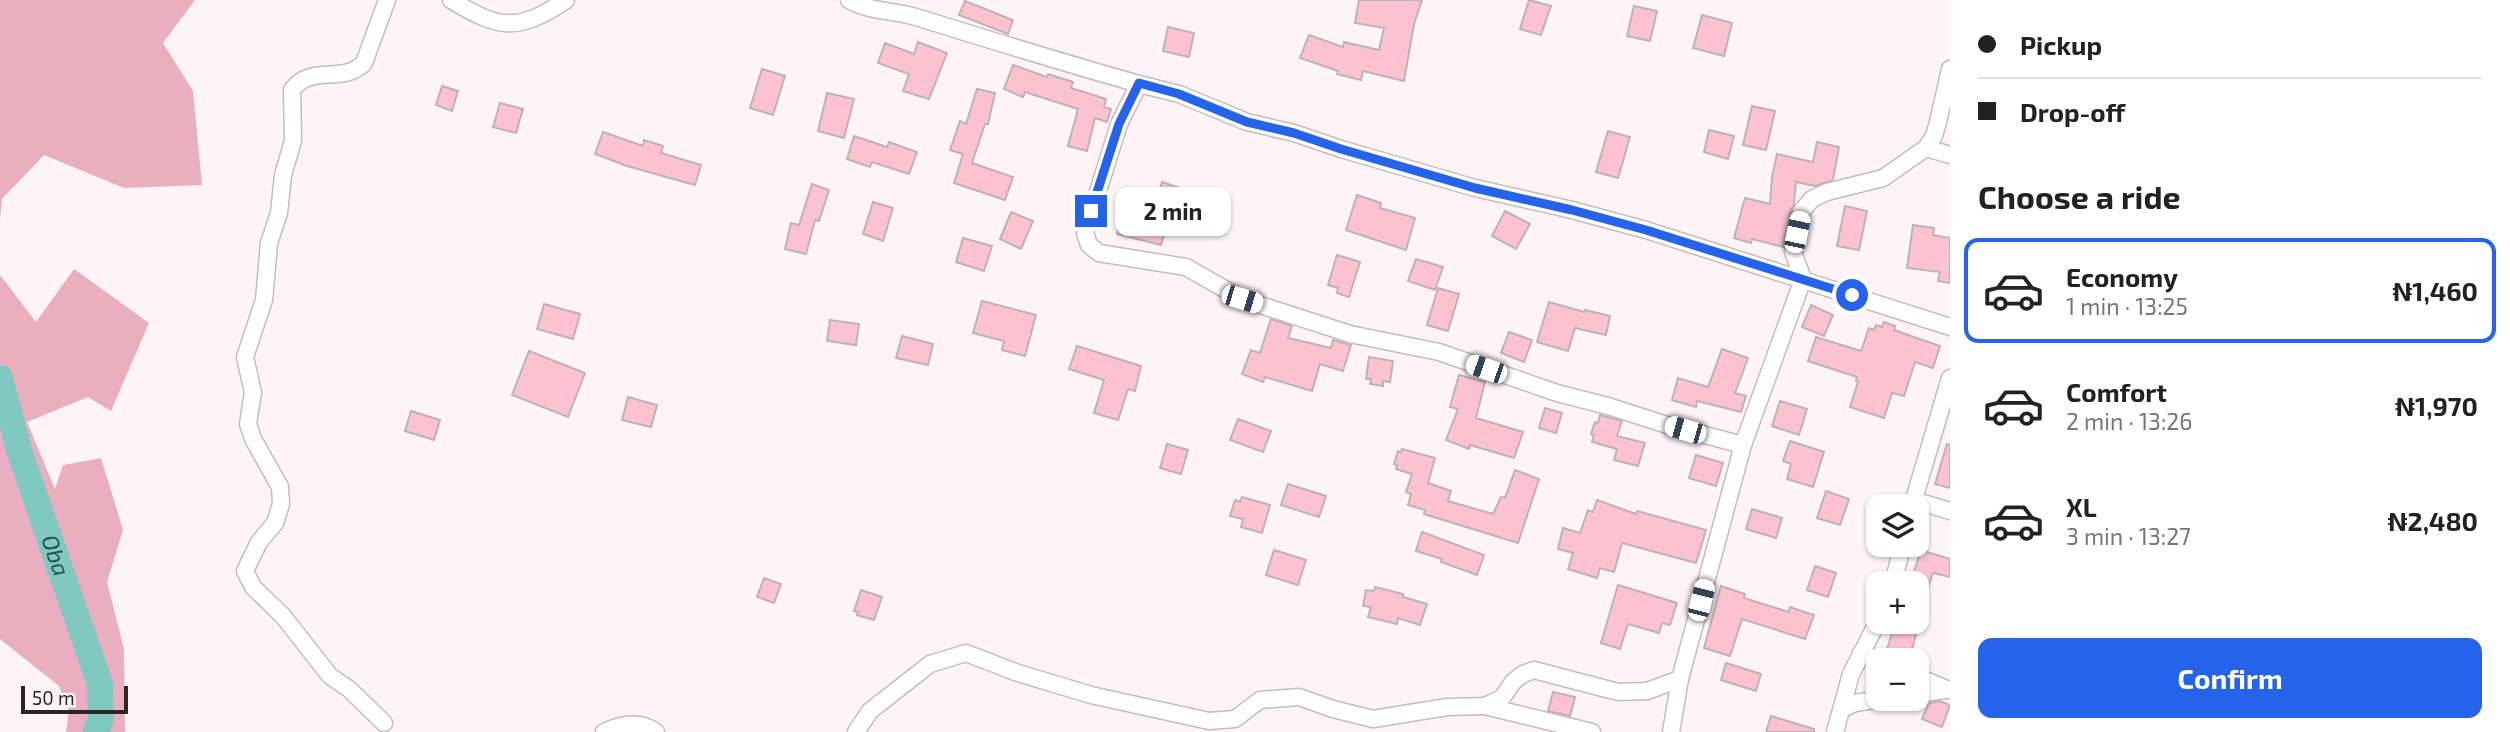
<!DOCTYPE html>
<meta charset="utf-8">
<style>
:root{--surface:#fff;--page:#f2f2f2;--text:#222;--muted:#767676;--line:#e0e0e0;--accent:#2563eb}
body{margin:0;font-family:"Exo 2",sans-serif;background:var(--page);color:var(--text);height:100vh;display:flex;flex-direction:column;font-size:26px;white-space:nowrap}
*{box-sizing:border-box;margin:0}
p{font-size:23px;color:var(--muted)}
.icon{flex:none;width:38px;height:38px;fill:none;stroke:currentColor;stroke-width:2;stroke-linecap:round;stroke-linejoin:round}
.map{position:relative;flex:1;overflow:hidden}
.drawer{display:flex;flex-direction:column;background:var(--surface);width:560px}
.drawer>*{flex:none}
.banner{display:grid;align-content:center;height:154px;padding:0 28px;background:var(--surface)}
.controls{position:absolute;left:1866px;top:494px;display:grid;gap:14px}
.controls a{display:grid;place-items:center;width:63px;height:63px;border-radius:14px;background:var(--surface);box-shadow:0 2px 5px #0004;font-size:35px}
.scale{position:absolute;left:21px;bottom:18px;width:107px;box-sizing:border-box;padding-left:7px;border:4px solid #2b2728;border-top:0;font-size:19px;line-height:24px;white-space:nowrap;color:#2b2728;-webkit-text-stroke:5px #fef3f6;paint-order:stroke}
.end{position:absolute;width:32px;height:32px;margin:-16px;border:9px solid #2563eb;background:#fff;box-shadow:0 0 0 4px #fff}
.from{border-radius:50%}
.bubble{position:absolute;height:49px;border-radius:14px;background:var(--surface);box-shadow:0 2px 5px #0004;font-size:23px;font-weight:700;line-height:49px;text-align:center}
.car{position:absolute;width:21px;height:42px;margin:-21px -10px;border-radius:9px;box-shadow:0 0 5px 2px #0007;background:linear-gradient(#fff 24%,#345 0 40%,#fff 0 76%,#345 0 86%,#fff 0)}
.banner b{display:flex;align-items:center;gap:24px;height:66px;font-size:26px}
.banner b+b{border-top:2px solid var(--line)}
.banner i{width:18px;height:18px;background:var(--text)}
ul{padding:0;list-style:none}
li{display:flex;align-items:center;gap:21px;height:105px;margin:0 14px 10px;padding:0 14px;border:4px solid transparent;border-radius:14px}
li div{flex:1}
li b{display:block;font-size:26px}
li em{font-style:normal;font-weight:700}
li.on{border-color:var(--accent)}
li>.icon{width:63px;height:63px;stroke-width:1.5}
h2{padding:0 28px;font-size:32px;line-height:84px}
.action{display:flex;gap:14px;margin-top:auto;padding:14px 28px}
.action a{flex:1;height:80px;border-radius:14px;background:var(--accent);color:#fff;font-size:28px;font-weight:700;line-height:80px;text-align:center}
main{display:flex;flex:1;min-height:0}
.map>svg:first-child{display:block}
.forest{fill:#eaaec1}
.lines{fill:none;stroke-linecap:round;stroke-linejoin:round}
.river{stroke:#81c9bf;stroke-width:26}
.building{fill:#fdc1d4;stroke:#bdb3b6;stroke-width:2}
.street-casing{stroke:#c6bbbe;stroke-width:19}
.street{stroke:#fff;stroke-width:16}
.route{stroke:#2563eb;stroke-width:9}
.labels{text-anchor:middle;stroke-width:6;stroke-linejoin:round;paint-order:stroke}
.water-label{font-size:23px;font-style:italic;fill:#1b5751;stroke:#fef3f6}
</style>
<main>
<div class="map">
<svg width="1950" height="732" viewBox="0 0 1950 732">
<rect width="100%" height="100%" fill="#fef3f6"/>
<g class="forest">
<path d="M0 0H195L163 43 193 91 202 185 124 188 44 155 2 199 0 219Z"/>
<path d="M74 269 149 323 111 411 88 397 27 422 55 489 63 465 101 458 123 530 107 582 124 649 125 732H66L69 711 59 686 0 639V275L36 322Z"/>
</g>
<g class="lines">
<path class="river" id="s1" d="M0 378 19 450 100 684 101 719 96 732"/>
</g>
<g class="building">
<path d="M1359 0H1422L1414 24 1404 81 1363 71 1361 80 1337 74 1338 71 1300 58 1309 35 1343 47 1344 42 1379 50 1384 28 1355 23Z"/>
<path d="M1529 0 1551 6 1541 35 1520 29Z"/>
<path d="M965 1 1013 20 1008 34 959 15Z"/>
<path d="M1634 6 1657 11 1650 41 1627 36Z"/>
<path d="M1702 15 1732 23 1724 56 1693 48Z"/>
<path d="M1168 27 1194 33 1189 57 1163 51Z"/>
<path d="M918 42 947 53 929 99 903 91 909 74 878 63 885 43 914 54Z"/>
<path d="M1013 65 1047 77 1048 74 1073 82 1071 88 1106 99 1104 107 1111 109 1107 122 1095 118 1087 151 1068 146 1078 109 1025 92 1023 97 1004 89Z"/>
<path d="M762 69 785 76 773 115 750 108Z"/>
<path d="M442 86 458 91 452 111 436 105Z"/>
<path d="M977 89 995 93 988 124H985L972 163 1013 177 1005 200 954 183 963 154 950 150 960 121 966 124Z"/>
<path d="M827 93 854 99 844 138 818 131Z"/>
<path d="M500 103 523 109 516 133 493 127Z"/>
<path d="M1752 106 1775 111 1766 150 1743 145Z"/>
<path d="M1709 130 1734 136 1728 159 1704 152Z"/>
<path d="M1608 131 1630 137 1618 178 1596 172Z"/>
<path d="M603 132 643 146 644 140 663 146 661 153 701 165 695 185 627 166 595 154Z"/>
<path d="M854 136 887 147 889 142 917 152 909 174 872 162 870 167 847 159Z"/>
<path d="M1817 142 1839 147 1833 180 1815 186 1796 182 1794 204 1791 210 1783 247 1752 239 1751 243 1734 238 1745 198 1770 204 1772 177 1777 154 1813 162Z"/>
<path d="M1162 182 1189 191 1183 209 1173 206 1161 245 1117 234 1123 214 1150 221Z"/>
<path d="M812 184 829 190 819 221 815 220 806 254 785 249 791 223 799 225Z"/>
<path d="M1357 195 1381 203 1380 208 1415 218 1406 250 1346 230Z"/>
<path d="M873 202 893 208 883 241 863 234Z"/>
<path d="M1845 206 1867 211 1859 250 1837 246Z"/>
<path d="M1505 211 1530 224 1516 249 1492 236Z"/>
<path d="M1011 212 1033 221 1021 249 1000 239Z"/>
<path d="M1913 225 1934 228 1933 235 1950 238V283L1938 281 1940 272 1907 268Z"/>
<path d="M963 238 992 246 984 271 956 262Z"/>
<path d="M1337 255 1360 262 1349 297 1337 293 1338 288 1328 285Z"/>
<path d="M1416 259 1443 267 1435 290 1408 281Z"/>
<path d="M1438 288 1459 294 1448 331 1427 325Z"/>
<path d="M982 301 1036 315 1025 356 1002 350 1004 341 973 333Z"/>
<path d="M1549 302 1584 312 1585 310 1610 316 1606 335 1575 328 1568 351 1537 342Z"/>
<path d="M544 304 580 314 573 339 537 329Z"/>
<path d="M1811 305 1833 315 1824 336 1802 327Z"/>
<path d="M1271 319 1292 326 1288 338 1331 348 1333 340 1351 345 1343 371 1320 364 1312 391 1265 377 1263 382 1242 374 1251 350 1260 353Z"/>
<path d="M830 320 859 324 856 345 827 341Z"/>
<path d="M1884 322 1895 326 1894 330 1940 346 1933 368 1915 362 1904 396 1892 393 1884 418 1850 407 1858 382 1856 381 1857 377 1808 361 1816 337 1861 351 1869 328 1874 330 1876 325 1882 327Z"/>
<path d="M1509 332 1532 340 1524 362 1501 353Z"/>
<path d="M902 336 933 344 928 365 896 358Z"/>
<path d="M1077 346 1141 366 1135 391 1128 389 1118 420 1094 413 1104 380 1069 369Z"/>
<path d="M1722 349 1748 358 1735 393 1746 396 1741 412 1697 401 1696 407 1672 400 1678 378 1708 387Z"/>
<path d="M529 351 585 373 568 417 512 395Z"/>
<path d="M1369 357 1393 361 1390 382 1383 381V386L1370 384 1371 379H1366Z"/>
<path d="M1459 375 1485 382 1476 418 1523 432 1514 458 1470 445 1469 449 1446 440 1458 409 1450 407Z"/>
<path d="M628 397 657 405 651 427 622 420Z"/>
<path d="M1780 401 1807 409 1799 435 1772 426Z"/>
<path d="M1545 408 1562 413 1556 433 1539 428Z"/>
<path d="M411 411 440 420 434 440 405 431Z"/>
<path d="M1600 415 1622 421 1617 436 1645 443 1638 466 1614 460 1617 449 1592 442 1594 435 1591 434 1595 422 1598 423Z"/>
<path d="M1238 419 1271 431 1263 452 1230 440Z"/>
<path d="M1790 441 1824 452 1813 487 1787 479 1791 464 1783 461Z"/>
<path d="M1167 444 1188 450 1181 474 1160 468Z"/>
<path d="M1947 444 1950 445V488L1935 484Z"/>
<path d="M1402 449 1435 458 1428 483 1451 491 1448 501 1493 514 1501 497 1505 498 1515 470 1539 479 1518 543 1424 514 1425 510 1408 505 1411 494 1406 492 1412 474 1396 469 1397 465 1394 464 1398 451 1401 452Z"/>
<path d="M1696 455 1723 463 1716 486 1689 478Z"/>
<path d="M1288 484 1326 496 1319 517 1281 505Z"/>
<path d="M1826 491 1849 499 1840 525 1817 518Z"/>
<path d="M1242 497 1270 505 1262 533 1241 527 1243 519 1230 516 1235 500 1240 502Z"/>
<path d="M1597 500 1636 514 1637 511 1706 530 1696 563 1622 543 1614 572 1600 568 1597 578 1568 569 1573 553 1558 549 1563 528 1580 533 1588 510 1593 512Z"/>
<path d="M1752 509 1782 518 1776 538 1746 529Z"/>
<path d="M1422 532 1484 555 1477 575 1441 562 1442 559 1416 551Z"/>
<path d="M1274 550 1306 560 1298 585 1266 575Z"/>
<path d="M1921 550 1950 559V577L1933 573 1918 617H1916V583L1911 581Z"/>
<path d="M1815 566 1836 573 1828 597 1807 590Z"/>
<path d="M764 578 781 584 774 603 757 597Z"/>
<path d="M1618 585 1677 603 1670 625 1662 623 1659 633 1628 624 1620 649 1601 643Z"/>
<path d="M1721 586 1745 594 1744 598 1789 612 1790 607 1814 615 1805 639 1742 619 1730 656 1704 648Z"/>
<path d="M1375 587 1403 594V597L1427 604 1420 625 1398 618 1397 624 1368 617 1371 607 1363 606 1366 590 1374 591Z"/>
<path d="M861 590 882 597 874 620 857 615 858 612 854 611Z"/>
<path d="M1896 621H1920L1910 656 1887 649Z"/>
<path d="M1726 663 1761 674 1756 691 1721 680Z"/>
<path d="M1553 692 1575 697 1570 716 1548 711Z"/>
<path d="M1940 701 1950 705 1942 727 1922 719 1929 703Z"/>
<path d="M1771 716 1814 729V732H1766Z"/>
</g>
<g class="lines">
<g class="street-casing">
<g id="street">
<path d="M451 0C499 29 517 33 566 0"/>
<path d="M849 0C870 12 893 10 916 17 990 40 1064 63 1139 84"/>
<path d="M1926 148 1950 155"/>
<path d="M1743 445 1803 279 1793 252 1801 212 1812 199 1827 192 1883 178 1926 148 1934 136 1938 122 1950 69"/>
<path d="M1913 500 1950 511"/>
<path d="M1912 506 1950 378"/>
<path d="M1893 583 1903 544"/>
<path d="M1861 653 1878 660"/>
<path d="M1916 676 1949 690"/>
<path d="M1916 694 1945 690"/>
<path d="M1485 706 1592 732"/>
<path d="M1842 709 1855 703 1886 698"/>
<path d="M384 723 349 689 330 676 283 616 253 587 245 571 259 542 275 523 281 504 280 487 253 439 248 424 253 392 245 357 264 300 269 243 279 213 283 175 293 141 292 90C312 63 342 85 364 63L387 0"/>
<path d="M604 732C621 724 640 720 656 732"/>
<path d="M856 732 870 711 930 664 966 653 1015 672 1091 695 1209 721 1235 719 1260 700 1299 697 1333 709 1373 719 1447 707 1485 706 1502 698 1513 682 1523 674 1534 670 1618 692 1647 691 1680 679 1743 445 1667 425 1608 406 1557 393 1439 352 1350 334 1242 299 1186 267 1099 253 1089 245 1085 233 1119 124 1139 84 1179 94 1247 122 1294 133 1341 149 1475 188 1572 210 1646 230 1950 327"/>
<path d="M1671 732 1680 679"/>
<path d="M1835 732 1851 674 1878 621"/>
</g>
</g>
<use href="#street" class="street"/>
</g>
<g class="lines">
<path class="route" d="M1091 211 1119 124 1139 83 1179 94 1247 122 1294 133 1341 149 1475 188 1572 210 1646 230 1852 295"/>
</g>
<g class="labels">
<g class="water-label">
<text dy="8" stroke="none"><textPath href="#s1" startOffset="186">Oba</textPath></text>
</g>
</g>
</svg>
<div class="controls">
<a><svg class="icon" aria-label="layers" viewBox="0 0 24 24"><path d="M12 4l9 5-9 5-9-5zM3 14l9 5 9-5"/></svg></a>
<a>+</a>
<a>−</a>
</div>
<div class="scale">50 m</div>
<i class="end from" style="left:1852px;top:295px"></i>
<i class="end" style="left:1091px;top:211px"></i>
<div class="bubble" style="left:1115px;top:187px;width:116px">2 min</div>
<i class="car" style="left:1797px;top:232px;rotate:12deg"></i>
<i class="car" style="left:1242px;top:299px;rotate:107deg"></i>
<i class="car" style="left:1486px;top:369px;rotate:289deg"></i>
<i class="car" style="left:1685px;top:430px;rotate:286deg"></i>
<i class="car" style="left:1701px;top:600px;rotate:14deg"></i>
</div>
<section class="drawer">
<div class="banner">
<b><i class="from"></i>Pickup</b>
<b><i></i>Drop-off</b>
</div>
<h2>Choose a ride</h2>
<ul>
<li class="on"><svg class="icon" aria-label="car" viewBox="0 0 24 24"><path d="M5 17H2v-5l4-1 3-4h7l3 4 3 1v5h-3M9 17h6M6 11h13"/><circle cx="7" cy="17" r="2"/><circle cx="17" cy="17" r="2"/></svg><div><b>Economy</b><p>1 min · 13:25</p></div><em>₦1,460</em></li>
<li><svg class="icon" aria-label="car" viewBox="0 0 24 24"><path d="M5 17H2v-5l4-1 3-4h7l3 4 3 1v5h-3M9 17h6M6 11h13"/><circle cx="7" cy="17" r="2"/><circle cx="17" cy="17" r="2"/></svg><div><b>Comfort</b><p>2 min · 13:26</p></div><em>₦1,970</em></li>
<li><svg class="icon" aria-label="car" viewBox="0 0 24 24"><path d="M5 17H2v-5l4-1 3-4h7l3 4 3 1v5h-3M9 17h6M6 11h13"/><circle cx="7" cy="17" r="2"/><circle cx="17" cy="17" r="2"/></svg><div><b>XL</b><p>3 min · 13:27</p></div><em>₦2,480</em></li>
</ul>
<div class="action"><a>Confirm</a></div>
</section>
</main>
